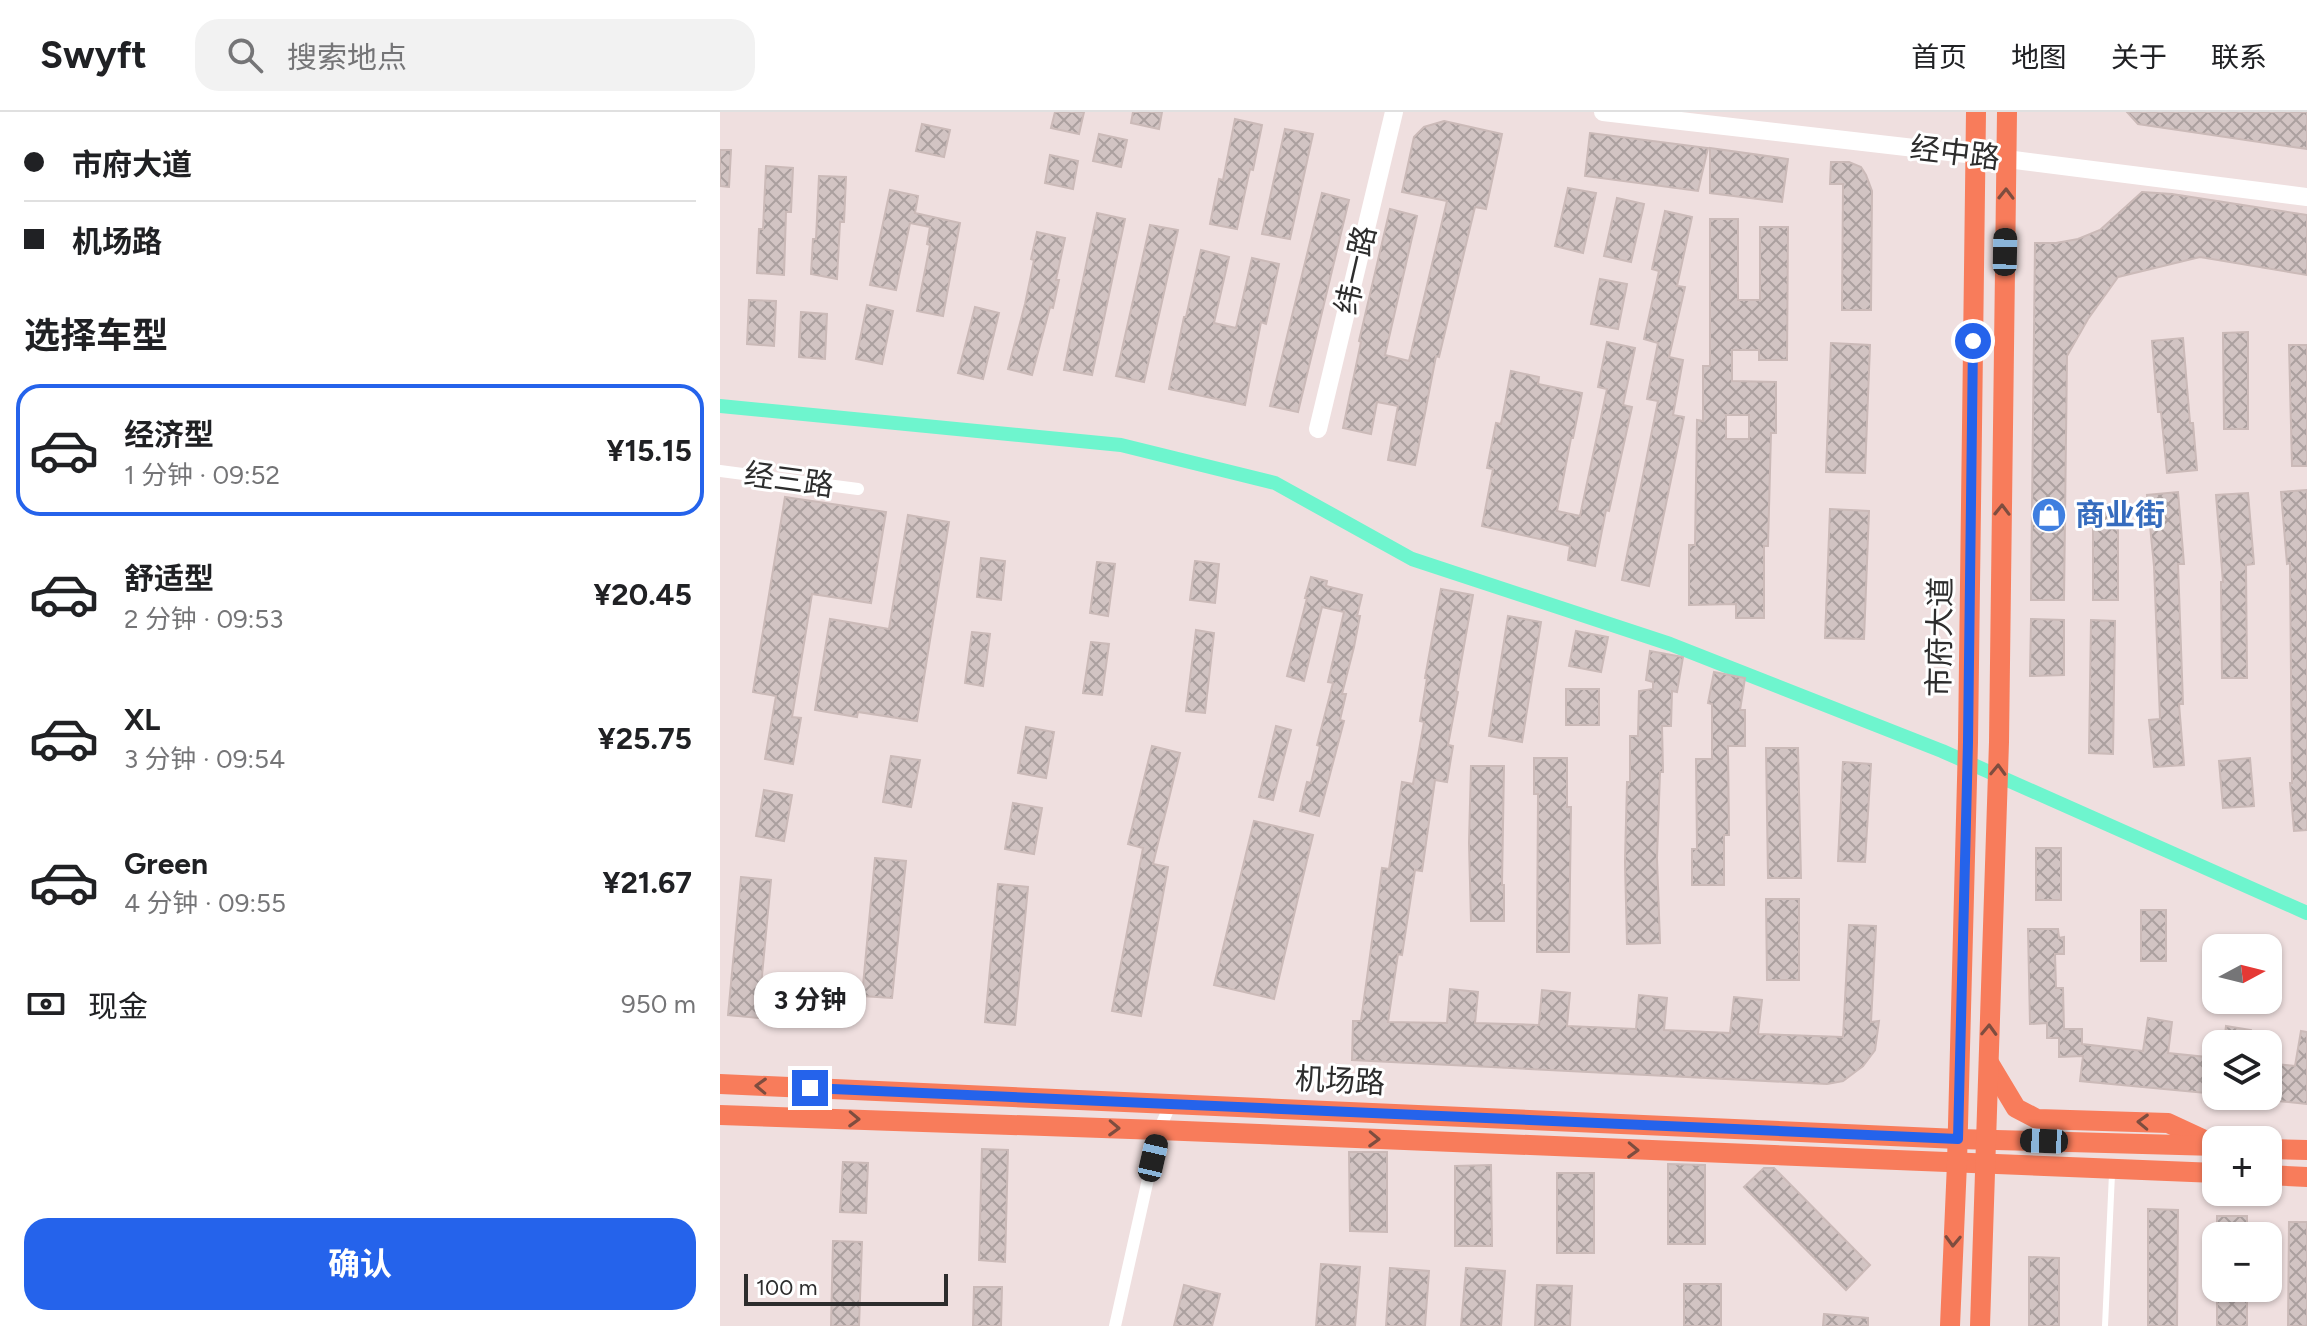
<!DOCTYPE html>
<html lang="zh">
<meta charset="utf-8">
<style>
:root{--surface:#fff;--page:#f2f2f2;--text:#202124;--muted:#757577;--line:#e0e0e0;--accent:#2563eb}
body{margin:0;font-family:Figtree,"Noto Sans SC",sans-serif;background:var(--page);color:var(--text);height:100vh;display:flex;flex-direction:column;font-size:30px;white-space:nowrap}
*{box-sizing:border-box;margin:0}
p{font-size:26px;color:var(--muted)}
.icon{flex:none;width:44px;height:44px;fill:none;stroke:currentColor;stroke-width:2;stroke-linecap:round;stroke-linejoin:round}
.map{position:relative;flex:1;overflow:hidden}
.sheet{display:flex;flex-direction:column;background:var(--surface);width:720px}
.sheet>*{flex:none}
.hud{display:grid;align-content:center;height:176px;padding:0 24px;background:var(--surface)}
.needle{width:52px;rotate:83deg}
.controls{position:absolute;left:1482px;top:822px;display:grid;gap:16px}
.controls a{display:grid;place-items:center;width:80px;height:80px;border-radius:16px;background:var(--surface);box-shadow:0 2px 6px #0004;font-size:40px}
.scale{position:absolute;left:24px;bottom:20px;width:204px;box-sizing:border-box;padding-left:8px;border:4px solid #2d2d2d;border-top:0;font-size:22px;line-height:28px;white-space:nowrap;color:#2d2d2d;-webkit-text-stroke:6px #fff;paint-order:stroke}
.end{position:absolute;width:36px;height:36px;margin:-18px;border:10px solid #2563eb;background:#fff;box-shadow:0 0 0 4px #fff}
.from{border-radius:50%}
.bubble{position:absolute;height:56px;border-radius:24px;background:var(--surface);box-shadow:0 2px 6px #0004;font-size:26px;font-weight:700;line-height:56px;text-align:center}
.car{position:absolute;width:24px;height:48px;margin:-24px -12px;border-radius:10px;box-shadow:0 0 6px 2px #0007;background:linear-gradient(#222 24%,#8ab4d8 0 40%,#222 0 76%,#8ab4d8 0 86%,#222 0)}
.hud b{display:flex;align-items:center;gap:28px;height:76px;font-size:30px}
.hud b+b{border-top:2px solid var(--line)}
.hud i{width:20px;height:20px;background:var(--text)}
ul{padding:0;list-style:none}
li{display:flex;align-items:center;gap:24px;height:132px;margin:0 16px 12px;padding:0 8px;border:4px solid transparent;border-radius:24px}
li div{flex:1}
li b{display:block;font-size:30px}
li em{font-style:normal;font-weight:700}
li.on{border-color:var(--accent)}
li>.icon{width:72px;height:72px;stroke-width:1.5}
h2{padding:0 24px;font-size:36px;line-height:96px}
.pay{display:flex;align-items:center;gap:20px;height:88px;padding:0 24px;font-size:30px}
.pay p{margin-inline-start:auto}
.button{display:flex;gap:16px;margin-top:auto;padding:16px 24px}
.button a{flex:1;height:92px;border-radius:24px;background:var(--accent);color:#fff;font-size:32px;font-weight:700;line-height:92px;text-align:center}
header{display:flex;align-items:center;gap:48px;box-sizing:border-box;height:112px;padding:0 40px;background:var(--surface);border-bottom:2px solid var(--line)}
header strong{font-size:38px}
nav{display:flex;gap:44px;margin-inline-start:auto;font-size:28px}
.search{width:560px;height:72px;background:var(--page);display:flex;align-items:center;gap:20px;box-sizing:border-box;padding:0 28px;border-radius:24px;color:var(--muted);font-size:30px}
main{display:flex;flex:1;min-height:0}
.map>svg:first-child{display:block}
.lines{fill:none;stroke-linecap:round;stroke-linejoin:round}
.canal{stroke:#6ef5ce;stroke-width:14}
.building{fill:url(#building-cross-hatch);stroke:#cbbab8;stroke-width:2;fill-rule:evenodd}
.lane{stroke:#fff;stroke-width:6}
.street{stroke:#fff;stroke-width:12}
.secondary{stroke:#fff;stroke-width:18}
.primary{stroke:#f87c5b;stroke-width:20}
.oneway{stroke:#7e4d3f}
.route{stroke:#2563eb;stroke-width:10}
.labels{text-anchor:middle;stroke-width:6;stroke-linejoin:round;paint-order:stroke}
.street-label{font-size:30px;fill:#2d2d2d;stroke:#fff}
.shop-label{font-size:30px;font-weight:bold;fill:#366cbe;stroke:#fff;text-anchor:start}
</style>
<header>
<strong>Swyft</strong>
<div class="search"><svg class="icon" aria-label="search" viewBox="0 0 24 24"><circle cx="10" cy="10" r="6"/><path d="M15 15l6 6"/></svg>搜索地点</div>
<nav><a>首页</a><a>地图</a><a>关于</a><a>联系</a></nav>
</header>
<main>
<section class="sheet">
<div class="hud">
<b><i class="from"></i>市府大道</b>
<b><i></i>机场路</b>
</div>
<h2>选择车型</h2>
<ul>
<li class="on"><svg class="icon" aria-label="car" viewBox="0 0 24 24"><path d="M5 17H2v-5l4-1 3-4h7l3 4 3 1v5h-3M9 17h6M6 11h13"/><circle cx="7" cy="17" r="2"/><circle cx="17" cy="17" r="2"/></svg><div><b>经济型</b><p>1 分钟 · 09:52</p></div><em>¥15.15</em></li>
<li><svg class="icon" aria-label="car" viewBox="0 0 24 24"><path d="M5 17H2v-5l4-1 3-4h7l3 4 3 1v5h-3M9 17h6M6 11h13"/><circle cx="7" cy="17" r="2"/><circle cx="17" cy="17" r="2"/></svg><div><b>舒适型</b><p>2 分钟 · 09:53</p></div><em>¥20.45</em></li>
<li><svg class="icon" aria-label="car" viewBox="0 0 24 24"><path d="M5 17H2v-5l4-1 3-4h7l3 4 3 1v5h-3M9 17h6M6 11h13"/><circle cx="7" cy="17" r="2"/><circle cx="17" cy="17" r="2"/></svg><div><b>XL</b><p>3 分钟 · 09:54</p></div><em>¥25.75</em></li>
<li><svg class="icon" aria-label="car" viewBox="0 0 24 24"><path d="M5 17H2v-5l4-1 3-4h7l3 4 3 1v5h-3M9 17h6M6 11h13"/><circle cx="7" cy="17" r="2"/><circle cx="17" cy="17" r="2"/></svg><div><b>Green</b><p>4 分钟 · 09:55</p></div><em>¥21.67</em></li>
</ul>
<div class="pay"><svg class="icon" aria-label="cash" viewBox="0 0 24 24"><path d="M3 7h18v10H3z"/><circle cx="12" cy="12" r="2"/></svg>现金<p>950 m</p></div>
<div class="button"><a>确认</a></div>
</section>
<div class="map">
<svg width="1587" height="1214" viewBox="0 0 1587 1214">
<defs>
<pattern id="building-cross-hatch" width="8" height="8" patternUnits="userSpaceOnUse" patternTransform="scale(2)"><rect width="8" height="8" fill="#d2c4c3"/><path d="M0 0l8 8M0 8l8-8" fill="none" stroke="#aba09f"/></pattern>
</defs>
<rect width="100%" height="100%" fill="#efdfdf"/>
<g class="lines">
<path class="canal" d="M0 294 401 333 555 371 692 447 950 532 1222 639 1587 801"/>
</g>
<g class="building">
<path d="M335 0H364L359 22 331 16Z"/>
<path d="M413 0H442L439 17 411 11Z"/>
<path d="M1407 0H1587V37L1418 12Z"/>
<path d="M515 7 542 13 533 58 530 57 517 117 490 112 499 67 503 68Z"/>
<path d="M724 9 782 22 766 97 755 95 719 245 716 244 695 353 668 348 678 294 657 290 651 322 623 316 641 230 639 229 670 97 697 104 665 243 689 249 727 89 682 80 694 25 704 15Z"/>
<path d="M202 12 230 18 224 45 196 39Z"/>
<path d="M565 17 593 22 570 127 542 122Z"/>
<path d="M870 21 988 36 978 79 865 64Z"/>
<path d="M379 22 407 28 401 55 373 49Z"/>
<path d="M990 36 1068 47 1062 90 990 81Z"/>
<path d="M0 38H11L9 75 0 74Z"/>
<path d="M330 43 358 49 353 77 325 71Z"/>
<path d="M1111 50H1129L1141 55 1146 63 1152 79 1151 198H1122L1123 72H1110Z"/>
<path d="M46 54 73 56 71 100H66L64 163 37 161 39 117H43Z"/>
<path d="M99 64 126 65 124 110H120L117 167 91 162 93 127H96Z"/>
<path d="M848 76 876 81 863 141 835 134Z"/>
<path d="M170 78 198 84 195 101 240 111 223 204 197 199 210 133 207 132 210 115 190 111 176 178 150 173Z"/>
<path d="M1422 80 1452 82 1587 103V163L1480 145 1398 165 1368 207 1347 244 1344 488H1311L1315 131H1336L1358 127 1380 118Z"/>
<path d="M602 81 629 88 578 300 550 294Z"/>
<path d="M897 86 924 92 911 150 884 144Z"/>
<path d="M945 99 972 105 957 174 965 175 949 245 963 248 953 303 964 305 929 474 902 468 938 289 927 287 938 231 924 227 939 159 932 157Z"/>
<path d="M377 101 405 107 372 263 344 258Z"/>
<path d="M990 107H1018V188H1040V115H1068L1067 248H1039V238H1012V269L1056 270V321H1051L1048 434H1044V506H1016V492L969 493V433H975L977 308 983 309V254H990ZM1006 303H1029V327H1006Z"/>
<path d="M430 113 458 118 424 270 396 264Z"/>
<path d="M317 120 345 126 336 168H339L333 196 330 195 312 263 288 257 305 192 314 148 311 147Z"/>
<path d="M481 138 509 145 494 211 516 216 532 146 559 152 546 212 541 210 525 293 449 277 464 205H466Z"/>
<path d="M880 167 907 172 898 217 871 212Z"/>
<path d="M29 188 56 189 54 234 27 232Z"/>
<path d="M147 193 173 199 162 252 136 247Z"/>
<path d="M255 195 279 201 263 267 238 261Z"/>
<path d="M81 200 107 202 105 247 79 245Z"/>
<path d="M1528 220V317H1504L1503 221Z"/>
<path d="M1463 226 1470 311H1473L1477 358 1447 361 1441 300H1438L1432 229Z"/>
<path d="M887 230 915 236 903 293 912 295 889 399 886 398 875 454 848 448 850 434 762 414 773 357 767 356 776 311 781 312 791 259 819 265 818 272 862 281 853 326H851L837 399 860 404 887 277 878 275Z"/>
<path d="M1111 231 1150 233 1145 361 1106 360Z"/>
<path d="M1569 233H1587V354H1572Z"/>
<path d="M1587 378V718L1574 719 1570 671H1572L1570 451 1567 452 1561 380Z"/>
<path d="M1458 380 1464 452H1458L1463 592H1459L1464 653 1434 655 1429 608 1440 607 1434 454 1427 383Z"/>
<path d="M1528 381 1534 452 1526 453 1527 566H1502L1501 470H1503L1496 383Z"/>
<path d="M65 385 166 400 151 491 92 482 72 605 81 606 73 652 45 647 56 584 33 580Z"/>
<rect x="1373" y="392" width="25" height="96"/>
<path d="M1110 397 1149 399 1144 527 1105 526Z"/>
<path d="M188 403 229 410 197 609 138 600 137 605 95 598 110 507 169 517Z"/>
<path d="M261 446 285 449 281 488 257 485Z"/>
<path d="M475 449 499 452 495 491 470 488Z"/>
<path d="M377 450 395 452 388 504 370 501Z"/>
<path d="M591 465 607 469 606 474 642 483 637 504H640L634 535 622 582H626L620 608 624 609 599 704 580 699 587 670 591 671 600 634 597 633 613 571 608 570 624 500 602 495 584 569 567 564 587 486H585Z"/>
<path d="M721 477 753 483 736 579 738 580 728 633 733 634 727 670 715 668 702 759 695 758 682 843 678 842 668 910 727 911 730 877 758 880 755 911 819 913 822 878 850 881 847 914 916 917 919 883 947 886 944 918 1010 921 1014 885 1042 888 1038 922 1123 925 1129 813 1156 814 1151 910 1159 909 1155 938 1143 954 1123 969 1107 972 632 948 633 909H641L662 756 669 757 682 670 693 672 704 610 700 609 707 566H705Z"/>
<path d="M788 504 821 510 802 630 769 624Z"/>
<path d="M1311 507 1344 508V563L1310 564Z"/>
<path d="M1371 508 1395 509 1393 642 1369 641Z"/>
<path d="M476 518 494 521 485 601 466 599Z"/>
<path d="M856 519 888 525 881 560 849 554Z"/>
<path d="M252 520 270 522 263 574 245 571Z"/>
<path d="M371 530 389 532 382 583 363 581Z"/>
<path d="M930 539 963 545 957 580 952 579 951 614H942L943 660H940L937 746 940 831 907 832 905 750 907 670H910V624H918L919 579 933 577V570L926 568Z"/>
<path d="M994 560 1025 566 1020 598H1025V634H1008L1009 723H1004V773H972V737H977L976 647H992V592L988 591Z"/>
<rect x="846" y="577" width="33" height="36"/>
<path d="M556 614 571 618 553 688 539 685Z"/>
<path d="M306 615 334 620 326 666 298 661Z"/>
<path d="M432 634 460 641 433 752 448 755 421 904 392 899 423 736 408 732Z"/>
<path d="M1046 636H1078L1081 766H1048Z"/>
<path d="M171 644 200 648 191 695 163 690Z"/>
<path d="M814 646H847V695H851L849 840H817L818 682H814Z"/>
<path d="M1530 646 1534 694 1503 696 1499 649Z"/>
<path d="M1123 650 1151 652 1145 750 1118 749Z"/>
<path d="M751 654H784L782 773H784V809H751L749 731Z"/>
<path d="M44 678 72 683 64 729 36 724Z"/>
<path d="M293 691 322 696 314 742 285 737Z"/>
<path d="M534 709 593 723 554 887 494 873Z"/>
<rect x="1316" y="736" width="25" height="52"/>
<path d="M155 746 186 749 172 886 142 884Z"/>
<path d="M21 765 51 768 38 906 8 903Z"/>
<path d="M278 772 308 775 295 913 265 910Z"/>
<path d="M1046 787H1079V868H1047Z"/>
<rect x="1421" y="798" width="25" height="51"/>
<path d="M1308 817H1338L1339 826 1344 825V842H1335L1336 876H1343L1344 917H1362V932L1423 939 1428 906 1452 910 1448 941 1496 946V982L1360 969 1363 944 1339 945V926H1327V911L1310 912Z"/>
<path d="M1506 914 1531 918 1529 932H1504Z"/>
<path d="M1581 919 1587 920V992L1548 988V951L1575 954Z"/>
<path d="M262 1037 288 1038 285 1150 259 1148Z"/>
<path d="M629 1040H667V1120L630 1119Z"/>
<path d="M123 1050 148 1051 146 1101 120 1100Z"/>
<path d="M948 1052 985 1053V1132H948Z"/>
<path d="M771 1053 772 1134H735V1054Z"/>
<path d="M1044 1056H1054L1150 1153 1126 1178 1024 1075Z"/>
<rect x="837" y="1061" width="37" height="80"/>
<path d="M1428 1097 1458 1098 1457 1214H1428Z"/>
<rect x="1497" y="1104" width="30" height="20"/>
<path d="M1569 1110H1587V1214H1568Z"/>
<path d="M113 1129 142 1130 139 1214H111Z"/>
<path d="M1309 1145 1339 1146V1214H1309Z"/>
<path d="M601 1152 640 1155 635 1214H596Z"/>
<path d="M670 1156 709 1159 705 1214H666Z"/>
<path d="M746 1156 785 1159 781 1214H741Z"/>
<rect x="964" y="1172" width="37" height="42"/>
<path d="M464 1173 500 1182 492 1214H454Z"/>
<path d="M817 1173 852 1174 850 1214H815Z"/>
<path d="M254 1175H282L281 1214H253Z"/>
<rect x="1497" y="1176" width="30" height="38"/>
<path d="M1104 1202 1148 1206V1214H1103Z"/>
</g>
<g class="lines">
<path class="lane" d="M1385 1214 1392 1062"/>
<g class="street">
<path d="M0 359 138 377"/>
<path d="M395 1214 439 1018 451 991"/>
</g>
<g class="secondary">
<path d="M883 0 1255 43 1587 85"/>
<path d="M598 317 674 0"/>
</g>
<g class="primary">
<path d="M1269 951 1296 996 1317 1007 1448 1011 1489 1030"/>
<path d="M0 972 1238 1027 1496 1034"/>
<path d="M0 1003 439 1018 1496 1061"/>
<path d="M1548 1037 1587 1038"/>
<path d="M1548 1063 1587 1065"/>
<path d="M1230 1214 1237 1051 1248 630 1256 0"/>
<path d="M1260 1214 1279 630 1287 0"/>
</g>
</g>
<defs><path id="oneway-chevron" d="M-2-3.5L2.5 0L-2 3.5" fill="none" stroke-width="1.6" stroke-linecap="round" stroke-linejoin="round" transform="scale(2)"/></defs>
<g class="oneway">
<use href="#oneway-chevron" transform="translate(1286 82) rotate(-89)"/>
<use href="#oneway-chevron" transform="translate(1282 398) rotate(-89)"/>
<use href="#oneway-chevron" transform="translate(1278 658) rotate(-88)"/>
<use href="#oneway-chevron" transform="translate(1269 918) rotate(-88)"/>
<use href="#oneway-chevron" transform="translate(41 974) rotate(-178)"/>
<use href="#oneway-chevron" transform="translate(134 1007) rotate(2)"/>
<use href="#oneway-chevron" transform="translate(1423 1010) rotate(-178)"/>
<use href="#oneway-chevron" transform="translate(394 1016) rotate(2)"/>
<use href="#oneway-chevron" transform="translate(654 1027) rotate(2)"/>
<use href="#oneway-chevron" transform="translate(913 1038) rotate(2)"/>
<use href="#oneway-chevron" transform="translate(1233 1129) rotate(92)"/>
</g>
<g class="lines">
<path class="route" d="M90 976 1238 1027 1248 630 1253 229"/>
</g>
<defs>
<g id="shop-disc" transform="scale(1.8)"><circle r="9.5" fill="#3f7fe0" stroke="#fff"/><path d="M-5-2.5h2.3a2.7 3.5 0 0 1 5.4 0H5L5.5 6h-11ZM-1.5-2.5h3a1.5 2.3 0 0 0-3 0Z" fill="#fff"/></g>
</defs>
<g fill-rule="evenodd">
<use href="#shop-disc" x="1329" y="403"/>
</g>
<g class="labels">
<g class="street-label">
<text transform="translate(1235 41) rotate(7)" y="10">经中路</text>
<text transform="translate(636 158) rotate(-77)" y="10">纬一路</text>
<text transform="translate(69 368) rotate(8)" y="10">经三路</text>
<text transform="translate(1220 525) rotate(-89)" y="10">市府大道</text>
<text transform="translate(620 969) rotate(3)" y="10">机场路</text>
</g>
<g class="shop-label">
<text x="1355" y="413">商业街</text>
</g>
</g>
</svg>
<div class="controls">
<a><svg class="needle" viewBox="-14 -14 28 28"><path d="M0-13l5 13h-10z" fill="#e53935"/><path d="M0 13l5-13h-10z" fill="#757577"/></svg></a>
<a><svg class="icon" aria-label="layers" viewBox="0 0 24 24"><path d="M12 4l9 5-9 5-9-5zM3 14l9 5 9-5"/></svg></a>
<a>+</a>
<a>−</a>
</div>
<div class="scale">100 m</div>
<i class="end from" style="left:1253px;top:229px"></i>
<i class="end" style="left:90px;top:976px"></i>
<div class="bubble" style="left:34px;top:860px;width:112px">3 分钟</div>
<i class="car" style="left:1285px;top:140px;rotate:1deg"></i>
<i class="car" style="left:1324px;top:1029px;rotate:272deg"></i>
<i class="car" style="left:433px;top:1046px;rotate:13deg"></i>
</div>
</main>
